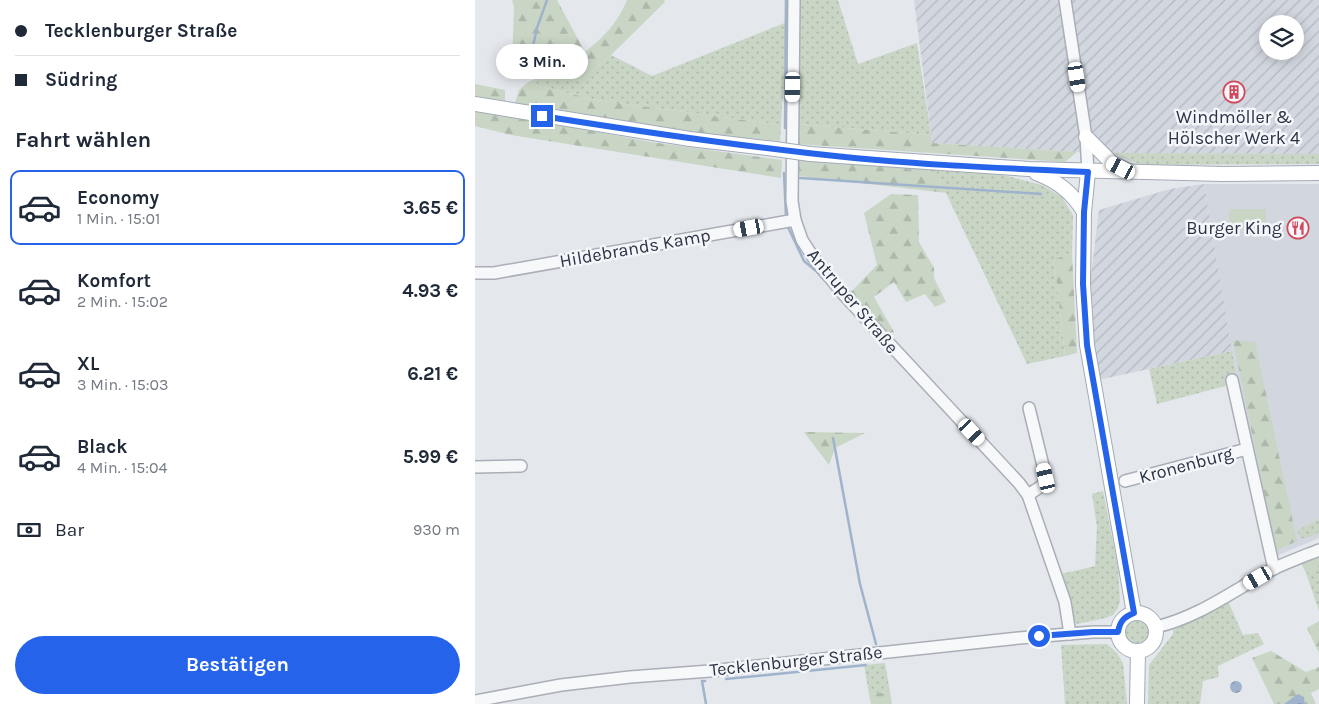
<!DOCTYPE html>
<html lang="de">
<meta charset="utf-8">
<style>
:root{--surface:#fff;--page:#f2f2f3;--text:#1f2937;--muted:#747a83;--line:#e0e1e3;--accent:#2563eb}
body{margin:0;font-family:Karla,sans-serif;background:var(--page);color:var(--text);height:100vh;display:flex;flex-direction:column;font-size:19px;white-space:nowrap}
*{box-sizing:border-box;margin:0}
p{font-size:16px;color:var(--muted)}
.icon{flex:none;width:28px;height:28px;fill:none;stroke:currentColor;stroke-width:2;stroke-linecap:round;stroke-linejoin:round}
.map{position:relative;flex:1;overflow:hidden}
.sheet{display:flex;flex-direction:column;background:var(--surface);width:475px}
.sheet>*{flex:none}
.hud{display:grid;align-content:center;height:110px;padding:0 15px;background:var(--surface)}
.fabs{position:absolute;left:784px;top:15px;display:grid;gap:10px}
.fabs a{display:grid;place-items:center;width:45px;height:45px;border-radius:50%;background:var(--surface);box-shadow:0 2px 12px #0003;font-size:25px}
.end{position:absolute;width:22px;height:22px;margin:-11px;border:6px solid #2563eb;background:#fff;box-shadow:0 0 0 2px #fff}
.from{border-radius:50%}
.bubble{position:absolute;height:35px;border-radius:18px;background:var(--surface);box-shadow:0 2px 12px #0003;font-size:16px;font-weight:700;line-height:35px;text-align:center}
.car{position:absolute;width:15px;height:30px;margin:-15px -8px;border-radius:6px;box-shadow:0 0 4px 1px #0007;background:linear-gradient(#fff 24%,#345 0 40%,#fff 0 76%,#345 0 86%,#fff 0)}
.hud b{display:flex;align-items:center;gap:18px;height:48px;font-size:19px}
.hud b+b{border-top:1px solid var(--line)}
.hud i{width:12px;height:12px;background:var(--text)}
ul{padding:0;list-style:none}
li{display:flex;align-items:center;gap:15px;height:75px;margin:0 10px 8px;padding:0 5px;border:2px solid transparent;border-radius:10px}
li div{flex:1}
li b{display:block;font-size:19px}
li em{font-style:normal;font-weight:700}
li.active{border-color:var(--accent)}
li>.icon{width:45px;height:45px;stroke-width:1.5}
h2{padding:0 15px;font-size:22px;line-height:60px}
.pay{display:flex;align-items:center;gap:12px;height:55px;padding:0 15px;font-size:19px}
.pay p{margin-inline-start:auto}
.primary-button{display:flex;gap:10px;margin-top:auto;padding:10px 15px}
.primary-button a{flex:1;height:58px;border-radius:30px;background:var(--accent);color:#fff;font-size:20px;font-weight:700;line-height:58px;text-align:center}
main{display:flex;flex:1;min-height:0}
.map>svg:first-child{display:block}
.built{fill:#d2d6de}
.industrial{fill:url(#industrial-furrows);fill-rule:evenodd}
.green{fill:url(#green-dots)}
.forest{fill:url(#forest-firs)}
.pitch{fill:#c9d6c5}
.water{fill:url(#water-waves)}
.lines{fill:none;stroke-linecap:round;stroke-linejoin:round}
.stream{stroke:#9fb4cc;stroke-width:2.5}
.minor-casing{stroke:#a9aeb7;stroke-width:14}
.major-casing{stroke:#a3abb8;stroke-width:16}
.minor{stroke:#f7f8fa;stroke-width:11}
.major{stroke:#fff;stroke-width:14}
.major-bridge-casing{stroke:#a3abb8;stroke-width:16;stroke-linecap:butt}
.major-bridge{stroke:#fff;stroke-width:14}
.route{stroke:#2563eb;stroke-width:6}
.labels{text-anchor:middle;stroke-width:5;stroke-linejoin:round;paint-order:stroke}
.poi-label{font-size:18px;fill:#2b3445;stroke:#f4f6f9}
.street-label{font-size:18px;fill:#2b3445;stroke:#f4f6f9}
</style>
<main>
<section class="sheet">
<div class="hud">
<b><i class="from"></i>Tecklenburger Straße</b>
<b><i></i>Südring</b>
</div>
<h2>Fahrt wählen</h2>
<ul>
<li class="active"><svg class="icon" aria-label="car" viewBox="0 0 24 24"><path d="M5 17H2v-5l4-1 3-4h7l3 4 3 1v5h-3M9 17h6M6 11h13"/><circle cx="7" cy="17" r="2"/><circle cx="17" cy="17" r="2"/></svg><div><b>Economy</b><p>1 Min. · 15:01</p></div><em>3.65 €</em></li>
<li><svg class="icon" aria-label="car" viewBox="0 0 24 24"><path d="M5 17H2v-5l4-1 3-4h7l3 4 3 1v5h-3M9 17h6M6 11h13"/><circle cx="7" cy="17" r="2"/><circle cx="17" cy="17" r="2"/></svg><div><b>Komfort</b><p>2 Min. · 15:02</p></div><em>4.93 €</em></li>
<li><svg class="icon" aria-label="car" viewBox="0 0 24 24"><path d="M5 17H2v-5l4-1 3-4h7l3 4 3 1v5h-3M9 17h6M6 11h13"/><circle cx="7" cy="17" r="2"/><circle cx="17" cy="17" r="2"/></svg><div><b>XL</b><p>3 Min. · 15:03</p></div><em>6.21 €</em></li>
<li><svg class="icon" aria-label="car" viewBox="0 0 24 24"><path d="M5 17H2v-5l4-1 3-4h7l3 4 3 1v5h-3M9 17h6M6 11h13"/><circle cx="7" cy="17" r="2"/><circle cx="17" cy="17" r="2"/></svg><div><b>Black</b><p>4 Min. · 15:04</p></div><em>5.99 €</em></li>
</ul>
<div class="pay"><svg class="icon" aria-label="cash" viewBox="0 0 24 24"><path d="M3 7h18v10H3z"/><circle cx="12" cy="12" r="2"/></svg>Bar<p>930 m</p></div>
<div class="primary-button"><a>Bestätigen</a></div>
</section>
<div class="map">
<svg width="844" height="704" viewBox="0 0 844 704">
<defs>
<pattern id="industrial-furrows" width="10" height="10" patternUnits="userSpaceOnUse" patternTransform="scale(1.25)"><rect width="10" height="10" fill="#d2d6de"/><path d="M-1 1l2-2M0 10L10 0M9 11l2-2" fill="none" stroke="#b4b8c0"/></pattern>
<pattern id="green-dots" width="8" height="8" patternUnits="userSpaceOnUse" patternTransform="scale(1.25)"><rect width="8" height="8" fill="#c9d6c5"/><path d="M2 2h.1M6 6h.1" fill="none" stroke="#adb8ab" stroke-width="1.8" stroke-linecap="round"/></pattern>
<pattern id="forest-firs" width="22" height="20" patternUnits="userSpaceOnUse" patternTransform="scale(1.25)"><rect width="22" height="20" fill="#c9d6c5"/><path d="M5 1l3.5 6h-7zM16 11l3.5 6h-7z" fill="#adb8ab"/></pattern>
<pattern id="water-waves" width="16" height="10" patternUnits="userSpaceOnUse" patternTransform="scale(1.25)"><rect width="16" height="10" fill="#9fb4cc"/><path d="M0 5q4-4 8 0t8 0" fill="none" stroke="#8293a7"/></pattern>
</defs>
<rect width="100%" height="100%" fill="#e4e7ec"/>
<path class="built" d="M729 184H844V538L799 557 762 383Z"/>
<g class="industrial">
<path d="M439 0H844V154L617 153 457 143ZM792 24H820V51H792Z"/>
<path d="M729 184 757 351 623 380 614 292 624 210 695 189Z"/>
</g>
<g class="green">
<path d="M324 0H363L383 64 442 43 456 135 322 124Z"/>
<path d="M312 22 306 125 121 100 52 83 90 63 104 82 136 55 177 76Z"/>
<path d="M636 153 844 154V164L667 165Z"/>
<path d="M460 170 524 174 567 185 587 197 598 215 597 254 579 259 590 356 552 364Z"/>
<path d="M757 351 762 383 682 404 674 369Z"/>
<path d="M628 491 643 567 645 601 643 608 638 615 631 618 602 624 595 611 586 574 620 566 622 527 617 494Z"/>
<path d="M844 519V532L832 538H826L823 533V530Z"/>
<path d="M844 567V611L831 573Z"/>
<path d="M753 601 768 635 783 633 789 644 743 666 744 677 728 681 725 704H673L674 665 698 634V630Z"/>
<circle cx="662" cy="632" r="14"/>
<path d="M632 644 642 653 648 663 652 704H590L586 645Z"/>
<path d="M410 663 415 692 394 694 389 665Z"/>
</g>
<g class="forest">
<path d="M37 0H82L110 52C129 37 143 22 152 0H189L190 2 136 55 104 82 86 59 48 78 44 77 37 65 39 7Z"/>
<path d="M52 83 121 100 306 125 305 141 209 133 40 103 44 90Z"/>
<path d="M0 84 30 90V101L0 96Z"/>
<path d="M0 109 176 142 307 160 306 178 36 135 0 126Z"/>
<path d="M322 124 456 135 457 143 602 152 590 162 321 144Z"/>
<path d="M322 160 460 170 472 193 324 176Z"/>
<path d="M416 194 443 195 444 242 459 268V278L471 302 460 307 450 294 431 302 419 282 399 297 419 332 412 334 374 294 402 265 389 213Z"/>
<path d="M597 254 602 353 590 356 579 259Z"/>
<path d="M758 340 780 342 822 541 801 551Z"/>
<path d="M329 432 390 433 360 448 354 465Z"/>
<path d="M844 556V567L831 573 826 563Z"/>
<path d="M844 621V653L832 628Z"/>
<path d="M796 651 831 672 844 667V689L836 693 841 704H799L777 658Z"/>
<path d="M415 692 417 704H396L394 694Z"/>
</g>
<path class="pitch" d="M754 209H791V228L754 229Z"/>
<g class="water">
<circle cx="761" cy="687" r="6"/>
<path d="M823 694 829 697 830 704H809Z"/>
</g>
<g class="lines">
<g class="stream">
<path d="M54 64 62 28 72 0"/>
<path d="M310 128 311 0"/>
<path d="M309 173 311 217"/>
<path d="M325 178 566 194"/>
<path d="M313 227 329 261 341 271 350 281"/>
<path d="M358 438 385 584 401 644"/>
<path d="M251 679 391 665"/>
<path d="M230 681H227L231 704"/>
</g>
<g class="minor-casing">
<g id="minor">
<path d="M319 0 317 201 320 220 327 240 338 257 370 296 544 483 553 495 590 602 595 634"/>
<path d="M590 0 611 137 613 172"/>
<path d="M0 273H19L320 220"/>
<path d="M757 380 799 569"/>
<path d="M0 467 46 466"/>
<path d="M650 481 772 449"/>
<path d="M553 495 568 485 571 478 554 408"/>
<path d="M681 627C724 617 759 590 798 569 813 562 829 556 844 550"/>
<path d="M0 701 86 685 155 677 235 671 544 638 618 632H643"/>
</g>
</g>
<g class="major-casing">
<g id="major">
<path d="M0 104 215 139 300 149"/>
<path d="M611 137 637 163 653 171"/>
<path d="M335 154 554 169 748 174 844 173"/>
<path d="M613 172 609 212 608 284 612 345 659 613"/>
<path d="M561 173C582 181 597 192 609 212"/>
<circle cx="662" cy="632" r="19"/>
<path d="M662 704 663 651"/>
</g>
</g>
<use href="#minor" class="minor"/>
<use href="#major" class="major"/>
<g class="major-bridge-casing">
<path id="major-bridge" d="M300 149 335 154"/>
</g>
<use href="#major-bridge" class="major-bridge"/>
</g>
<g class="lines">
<path class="route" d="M67 116C155 130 244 143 333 153 426 164 519 168 613 172L609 212 608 284 612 345 659 613C649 617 645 621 643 632H618L564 636"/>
</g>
<defs>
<g id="building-ring" transform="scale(1.125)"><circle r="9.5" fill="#f4f6f9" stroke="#d1495b" stroke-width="1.5"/><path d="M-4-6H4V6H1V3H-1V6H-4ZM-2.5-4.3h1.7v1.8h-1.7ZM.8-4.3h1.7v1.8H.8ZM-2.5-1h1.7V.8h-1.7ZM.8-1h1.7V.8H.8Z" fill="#d1495b"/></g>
<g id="restaurant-ring" transform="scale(1.125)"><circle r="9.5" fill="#f4f6f9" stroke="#d1495b" stroke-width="1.5"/><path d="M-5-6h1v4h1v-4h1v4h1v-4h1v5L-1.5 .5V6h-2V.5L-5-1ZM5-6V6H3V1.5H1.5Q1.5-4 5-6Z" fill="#d1495b"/></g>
</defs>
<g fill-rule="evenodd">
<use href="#building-ring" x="759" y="92"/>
<use href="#restaurant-ring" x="823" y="228"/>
</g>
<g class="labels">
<g class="poi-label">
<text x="759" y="123">Windmöller &amp;<tspan x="759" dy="21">Hölscher Werk 4</tspan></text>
<text x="807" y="234" text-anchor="end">Burger King</text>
</g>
<g class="street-label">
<text transform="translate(160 248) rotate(-10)" y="6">Hildebrands Kamp</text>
<text transform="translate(378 301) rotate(50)" y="6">Antruper Straße</text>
<text transform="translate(711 465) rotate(-15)" y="6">Kronenburg</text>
<text transform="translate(321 661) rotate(-6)" y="6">Tecklenburger Straße</text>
</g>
</g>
</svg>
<div class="fabs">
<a><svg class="icon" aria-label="layers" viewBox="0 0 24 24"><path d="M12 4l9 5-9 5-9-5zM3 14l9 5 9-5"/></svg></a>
</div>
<i class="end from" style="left:564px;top:636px"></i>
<i class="end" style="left:67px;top:116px"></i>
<div class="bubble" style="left:21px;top:44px;width:92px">3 Min.</div>
<i class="car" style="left:602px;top:77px;rotate:171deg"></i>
<i class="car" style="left:318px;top:87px;rotate:181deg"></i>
<i class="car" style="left:646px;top:168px;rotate:297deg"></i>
<i class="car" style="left:274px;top:228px;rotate:260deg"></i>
<i class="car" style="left:497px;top:432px;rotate:137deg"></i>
<i class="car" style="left:571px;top:478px;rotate:347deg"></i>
<i class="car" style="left:783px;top:578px;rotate:240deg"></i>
</div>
</main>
